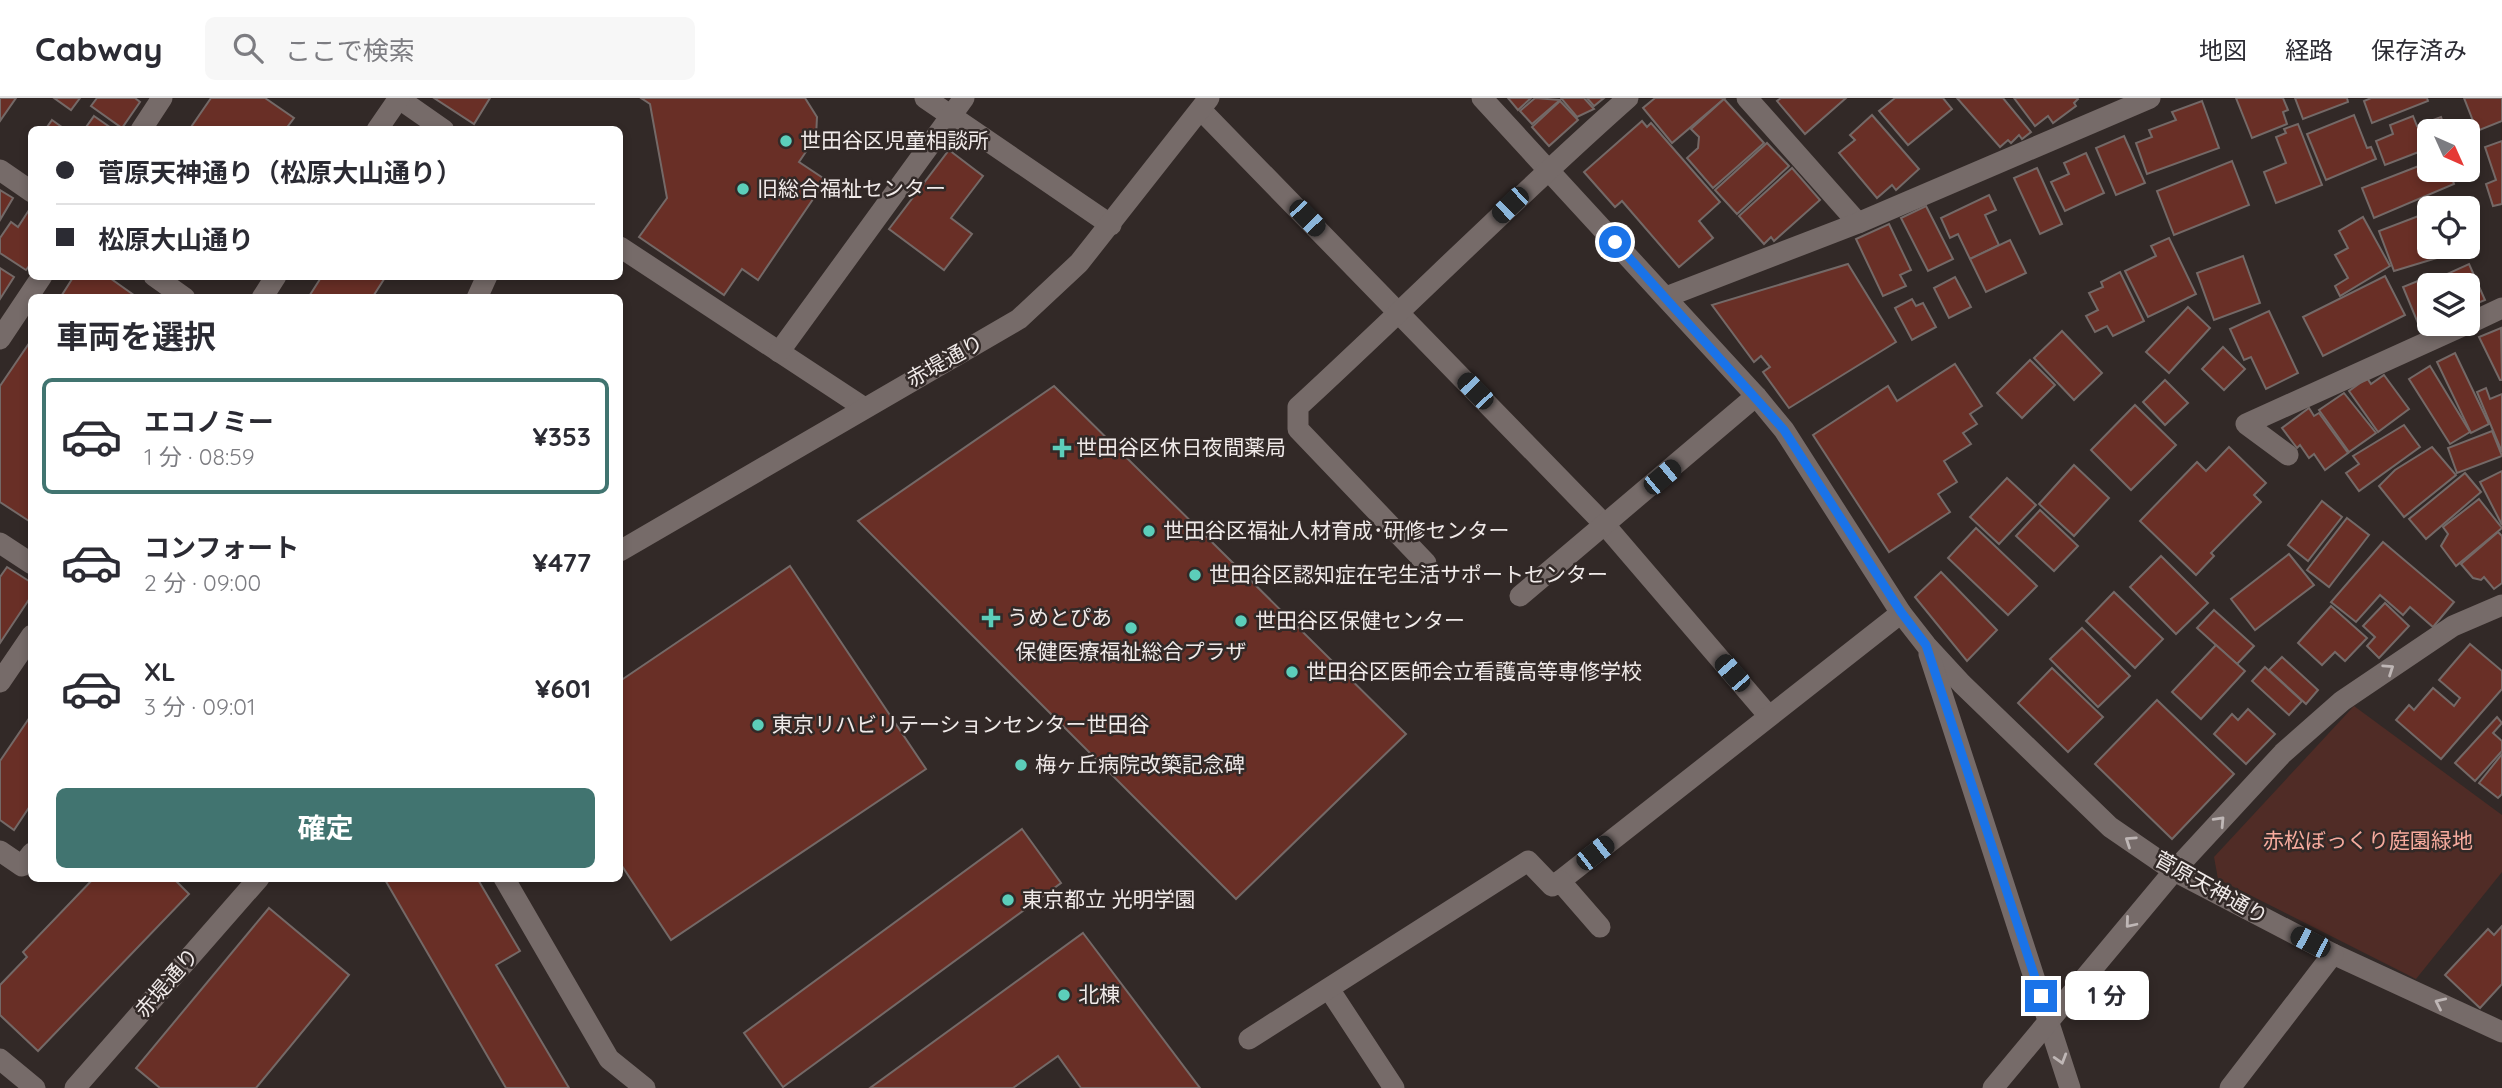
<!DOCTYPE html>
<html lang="ja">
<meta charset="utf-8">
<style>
:root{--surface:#fff;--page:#f7f7f7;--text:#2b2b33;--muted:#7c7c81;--line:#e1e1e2;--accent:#417470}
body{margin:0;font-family:Quicksand,"Noto Sans JP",sans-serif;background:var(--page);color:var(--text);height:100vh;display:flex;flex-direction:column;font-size:26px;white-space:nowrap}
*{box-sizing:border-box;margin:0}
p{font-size:23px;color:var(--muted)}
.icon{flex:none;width:38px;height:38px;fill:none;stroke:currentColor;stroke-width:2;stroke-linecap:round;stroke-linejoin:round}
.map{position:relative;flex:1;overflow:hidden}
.side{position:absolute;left:28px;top:196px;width:595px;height:588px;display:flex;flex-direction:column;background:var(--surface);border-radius:10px;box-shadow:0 4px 10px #0003}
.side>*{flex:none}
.top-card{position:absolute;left:28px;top:28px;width:595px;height:154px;border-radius:10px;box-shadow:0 4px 10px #0003;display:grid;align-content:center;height:154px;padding:0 28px;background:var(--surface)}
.needle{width:46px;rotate:135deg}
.tools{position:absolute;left:2417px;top:21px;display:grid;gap:14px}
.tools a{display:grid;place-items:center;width:63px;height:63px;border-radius:10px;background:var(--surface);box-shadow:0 4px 10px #0003;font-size:35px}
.end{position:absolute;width:32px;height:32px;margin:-16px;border:9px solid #1a73e8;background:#fff;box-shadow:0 0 0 4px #fff}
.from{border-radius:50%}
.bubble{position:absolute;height:49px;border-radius:10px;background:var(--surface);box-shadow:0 4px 10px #0003;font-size:23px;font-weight:700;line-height:49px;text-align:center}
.car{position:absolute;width:21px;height:42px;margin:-21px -10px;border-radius:9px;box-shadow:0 0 5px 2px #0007;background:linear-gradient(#222 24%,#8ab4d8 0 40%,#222 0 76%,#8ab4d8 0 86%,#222 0)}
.top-card b{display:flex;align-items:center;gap:24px;height:66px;font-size:26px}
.top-card b+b{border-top:2px solid var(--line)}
.top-card i{width:18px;height:18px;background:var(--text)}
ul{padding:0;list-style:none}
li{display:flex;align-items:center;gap:21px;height:116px;margin:0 14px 10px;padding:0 14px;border:4px solid transparent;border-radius:10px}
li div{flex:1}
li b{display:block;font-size:26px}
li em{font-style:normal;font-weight:700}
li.active{border-color:var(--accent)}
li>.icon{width:63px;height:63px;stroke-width:1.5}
h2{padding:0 28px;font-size:32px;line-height:84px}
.action{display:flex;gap:14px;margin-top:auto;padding:14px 28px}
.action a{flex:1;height:80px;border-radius:10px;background:var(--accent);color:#fff;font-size:28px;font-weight:700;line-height:80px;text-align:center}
header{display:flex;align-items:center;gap:42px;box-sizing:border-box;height:98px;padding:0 35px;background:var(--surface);border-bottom:2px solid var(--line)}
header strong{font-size:33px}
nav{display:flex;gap:38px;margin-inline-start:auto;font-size:24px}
.search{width:490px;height:63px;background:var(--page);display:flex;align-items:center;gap:18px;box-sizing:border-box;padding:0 24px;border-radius:10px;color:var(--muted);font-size:26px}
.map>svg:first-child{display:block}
.green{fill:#502c26}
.building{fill:#692f26;stroke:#746967;stroke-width:2}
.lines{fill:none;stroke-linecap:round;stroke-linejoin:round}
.street{stroke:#766b69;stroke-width:21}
.secondary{stroke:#766b69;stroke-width:21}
.oneway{stroke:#bfb7b6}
.route{stroke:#1a73e8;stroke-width:9}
.poi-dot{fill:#5cceba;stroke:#322927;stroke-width:2.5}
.labels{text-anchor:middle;stroke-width:5;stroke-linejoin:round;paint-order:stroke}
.poi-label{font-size:21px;fill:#f0eae9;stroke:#322927;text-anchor:start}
.street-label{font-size:21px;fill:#f0eae9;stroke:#322927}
.park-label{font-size:21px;fill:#f7ab9e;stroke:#322927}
</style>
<header>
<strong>Cabway</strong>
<div class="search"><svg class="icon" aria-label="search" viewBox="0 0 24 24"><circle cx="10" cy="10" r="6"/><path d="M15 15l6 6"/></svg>ここで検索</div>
<nav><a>地図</a><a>経路</a><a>保存済み</a></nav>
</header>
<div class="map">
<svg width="2502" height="990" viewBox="0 0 2502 990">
<rect width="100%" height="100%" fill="#322927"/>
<path class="green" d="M2354 608 2502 717V774L2416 881 2218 781 2214 759Z"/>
<g class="building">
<path d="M0 0H16L0 23Z"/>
<path d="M54 0H80L71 12Z"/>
<path d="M97 0H135L140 4 122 30 91 8Z"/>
<path d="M211 0H265L294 20 285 32H189Z"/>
<path d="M434 0H490L474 26Z"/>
<path d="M641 0H805L817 19 816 39 799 64 826 82 758 182 742 171 724 197 639 139 667 100 650 6Z"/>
<path d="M1508 0H1531L1518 12Z"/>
<path d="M1535 0 1560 2 1532 26 1520 13Z"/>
<path d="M1561 0H1584L1594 11 1577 19Z"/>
<path d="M1587 0H1604L1594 8Z"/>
<path d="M1655 0H1725L1672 45 1643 10Z"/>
<path d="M1781 0H1846L1805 36 1777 3Z"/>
<path d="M1895 0H1943L1952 11 1908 47 1879 13Z"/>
<path d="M1957 0H2003L2031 34 2022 41 2019 37 2011 45 2008 42 2000 49Z"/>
<path d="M2014 0H2077L2078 1 2074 5 2076 8 2053 25 2048 18 2035 28Z"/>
<path d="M2236 0H2283L2288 12 2283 14 2287 26 2252 40Z"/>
<path d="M2295 0H2347L2348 4 2303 21Z"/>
<path d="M2371 0H2427L2428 3 2372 25 2364 3Z"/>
<path d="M2464 0H2502V23L2477 33Z"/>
<path d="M1724 1 1764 45 1713 90 1687 60 1698 50 1699 39 1691 31Z"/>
<path d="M1560 3 1578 22 1549 48 1532 29Z"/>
<path d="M2202 3 2219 50 2147 76 2136 45 2152 39 2149 32 2176 22 2172 14Z"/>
<path d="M1872 17 1919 71 1896 92 1892 87 1877 100 1839 55 1855 42 1850 37Z"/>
<path d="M2354 17 2367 50 2371 49 2376 61 2326 82 2307 36Z"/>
<path d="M94 18 114 32H84Z"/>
<path d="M2413 18 2417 28 2441 19 2446 33H2429V50L2385 67 2376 43 2393 36 2390 27Z"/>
<path d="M52 22 66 32H45Z"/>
<path d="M1642 23 1647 29 1651 25 1720 104 1699 123 1713 140 1679 169 1622 103 1615 109 1584 74Z"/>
<path d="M2298 26 2322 87 2276 105 2264 74 2286 65 2276 39 2286 35 2284 31Z"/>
<path d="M2124 38 2145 85 2116 97 2096 50Z"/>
<path d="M2502 43V106L2493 108 2486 86 2496 82 2485 49Z"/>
<path d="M1767 45 1789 68 1737 116 1715 92Z"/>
<path d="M949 52 983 78 951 120 972 136 944 172 889 131Z"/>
<path d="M2086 55 2104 95 2065 113 2051 84 2069 76 2064 65Z"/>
<path d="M2232 63 2249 107 2174 137 2157 93Z"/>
<path d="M2429 64V72H2449L2454 86 2374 120 2362 90Z"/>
<path d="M1792 70 1820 102 1774 143 1771 139 1764 146 1739 118Z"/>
<path d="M2037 70 2062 126 2040 136 2014 80Z"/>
<path d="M0 92 13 100 0 122Z"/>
<path d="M1989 97 1996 112 1985 117 1999 147 1970 161 1958 136 1950 140 1941 120Z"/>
<path d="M1926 108 1953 161 1928 173 1901 120Z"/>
<path d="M29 112 32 164 26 172 0 155V140L11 124 18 129Z"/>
<path d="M2429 114V149H2449L2450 156 2394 173 2379 133Z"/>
<path d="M2363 119 2390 168 2340 198 2335 188 2348 180 2335 157 2348 150 2339 133Z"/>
<path d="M1889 126 1911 172 1900 177 1906 188 1883 198 1856 141Z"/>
<path d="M2169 140 2196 196 2148 219 2125 173 2156 158 2151 148Z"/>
<path d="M2010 142 2026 175 1986 194 1970 161Z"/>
<path d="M2243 158 2260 205 2214 222 2197 175Z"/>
<path d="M1848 166 1896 244 1789 310 1763 274 1770 269 1761 258 1754 264 1712 207Z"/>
<path d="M2469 166 2485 202 2468 209V187H2429V226L2420 230 2403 189 2430 178 2432 183Z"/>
<path d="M0 170 14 179 0 201Z"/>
<path d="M2120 174 2144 223 2113 238 2107 228 2095 234 2086 218 2098 212 2089 195 2103 189 2101 184Z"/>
<path d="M74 178H107L138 200H60Z"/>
<path d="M322 178H386L372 200H308Z"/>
<path d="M2385 178 2405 217 2323 258 2303 219Z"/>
<path d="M1955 179 1971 209 1949 220 1934 190Z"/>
<path d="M1912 201 1916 208 1923 205 1936 229 1912 242 1895 210Z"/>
<path d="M2188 209 2210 230 2169 275 2146 254Z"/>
<path d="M2269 213 2298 275 2266 291 2251 259 2244 262 2230 231Z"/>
<path d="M2501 230 2502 282H2500L2479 239Z"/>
<path d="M2062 233 2102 275 2074 302 2034 260Z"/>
<path d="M32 241V425L0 404V288Z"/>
<path d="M2223 249 2245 271 2224 292 2202 271Z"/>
<path d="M2455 255 2489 326 2471 335 2437 264Z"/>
<path d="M2030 262 2055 287 2022 320 1997 295Z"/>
<path d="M1955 266 1982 308 1970 316 1977 326 1963 335 1971 346 1944 363 1957 384 1938 396 1950 414 1889 454 1813 337 1888 288 1897 303Z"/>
<path d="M2430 268 2470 334 2450 346 2409 281Z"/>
<path d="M2384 277 2409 311 2378 334 2349 293 2367 280 2371 286Z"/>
<path d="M2165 282 2188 305 2165 327 2143 304Z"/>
<path d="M1054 288 1406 636 1236 801 858 423Z"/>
<path d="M2486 290 2490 301 2502 296V354L2477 294Z"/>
<path d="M2344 295 2376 335 2349 354 2319 312Z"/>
<path d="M2135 307 2176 347 2131 392 2091 352Z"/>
<path d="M2309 310 2314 318 2319 315 2348 355 2325 372 2314 356 2309 360 2300 347 2297 350 2282 330Z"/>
<path d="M2404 327 2420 349 2359 393 2346 375 2359 366 2353 358Z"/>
<path d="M2492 333 2502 358 2457 375 2448 350Z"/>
<path d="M2229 349 2266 385 2254 397 2261 404 2211 455 2214 458 2196 477 2140 423 2197 364 2206 373Z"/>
<path d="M2432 349 2456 377 2404 419 2379 388 2395 372Z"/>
<path d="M2074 367 2109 400 2074 438 2039 406Z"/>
<path d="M2502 373V427L2480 384Z"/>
<path d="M2465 375 2481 394 2426 441 2409 421Z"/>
<path d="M2007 380 2036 407 1999 446 1970 419Z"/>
<path d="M2479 401 2502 430 2456 468 2441 448 2448 436 2443 429Z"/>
<path d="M2322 403 2342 419 2308 463 2288 447Z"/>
<path d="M2040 412 2078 448 2054 473 2016 438Z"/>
<path d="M2347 420 2369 437 2329 489 2307 472Z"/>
<path d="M1976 430 2037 488 2008 517 1948 460Z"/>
<path d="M2498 434 2502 438V485L2494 491 2484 479 2481 482 2473 480 2461 466Z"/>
<path d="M2383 444 2454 504 2433 529 2410 509 2403 517 2380 497 2356 524 2331 504Z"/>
<path d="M2289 456 2314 487 2255 532 2231 501Z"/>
<path d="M2161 458 2208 505 2176 536 2130 489Z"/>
<path d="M790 468 926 671 671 842 620 765V583Z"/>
<path d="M7 469 32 485V497L0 545V479Z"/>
<path d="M1941 474 1997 532 1967 563 1915 499Z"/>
<path d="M2114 494 2163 541 2135 570 2086 523Z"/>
<path d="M2385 505 2409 528 2379 560 2367 548 2375 539 2363 528Z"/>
<path d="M2331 508 2367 540 2345 563 2335 554 2322 567 2298 545Z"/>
<path d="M2214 512 2254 548 2237 566 2197 530Z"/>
<path d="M2082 530 2130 578 2098 609 2050 561Z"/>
<path d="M2470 546 2502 573V591L2441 661 2396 622 2409 607 2414 612 2433 590 2454 608 2460 600 2439 582Z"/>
<path d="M2216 547 2245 573 2201 621 2172 594Z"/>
<path d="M2282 559 2318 592 2306 606 2269 572Z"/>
<path d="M2265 569 2302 603 2289 617 2252 583Z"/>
<path d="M2052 570 2103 619 2068 654 2018 605Z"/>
<path d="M2157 602 2234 676 2172 741 2095 666Z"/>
<path d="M2248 611 2275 636 2246 666 2214 636 2232 616 2238 622Z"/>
<path d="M32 616V705L14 732 0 722V663Z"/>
<path d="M2497 619 2502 625 2493 635 2502 643V653L2475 683 2455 665Z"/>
<path d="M2502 656V696L2498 700 2479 685Z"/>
<path d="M1022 731 1061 785 783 989 744 935Z"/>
<path d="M94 780H173L189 796 38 953 0 917V887L27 859 23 854Z"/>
<path d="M384 780H477L520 853 496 867 569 990H506Z"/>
<path d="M269 810 349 877 256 990H160L136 970Z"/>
<path d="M2502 828V886L2480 910 2445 877 2488 831 2494 837Z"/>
<path d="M1083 835 1200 990H1081L1058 958 1013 990H870Z"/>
</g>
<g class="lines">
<g class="street">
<path d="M398 0 444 32"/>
<path d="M925 0 1111 127"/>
<path d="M1482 0 1756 298 1784 332 1901 515 1926 547 1962 586 2110 729 2174 773 2333 856 2502 934"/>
<path d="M1747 0 1858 125"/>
<path d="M1201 12 1605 427 1768 617"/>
<path d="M141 32 162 0"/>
<path d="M0 72 32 94"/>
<path d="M620 149 863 309"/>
<path d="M154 178 185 200"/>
<path d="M1666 199 1858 125 2150 0"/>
<path d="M477 200 487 178"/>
<path d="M2468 226 2502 210"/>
<path d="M0 241 42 178"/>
<path d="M779 254 964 0"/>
<path d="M2288 357 2246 326 2467 226"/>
<path d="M0 445 32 466"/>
<path d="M1426 465 1298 331V309C1409 207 1515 100 1628 0"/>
<path d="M1520 498 1756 298"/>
<path d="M1929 556 2070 990"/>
<path d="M0 753 22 768 32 755"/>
<path d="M504 780 609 961 645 990"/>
<path d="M1560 783 1901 515"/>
<path d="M1329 891 1394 990"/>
<path d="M1249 941 1528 763 1552 788 1560 783 1600 829"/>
<path d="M1993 990 2174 773 2283 655 2342 603 2453 528 2502 507"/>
<path d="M2230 990 2333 856"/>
</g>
<g class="secondary">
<path d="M377 32 399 0"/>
<path d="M262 200 276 178"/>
<path d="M620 453 1019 221 1079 165 1209 0"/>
<path d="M0 584 32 537"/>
<path d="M0 961 35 990"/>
<path d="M75 990 259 780"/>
</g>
</g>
<defs><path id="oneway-chevron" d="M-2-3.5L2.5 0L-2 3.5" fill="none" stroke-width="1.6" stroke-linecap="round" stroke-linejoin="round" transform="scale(1.75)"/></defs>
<g class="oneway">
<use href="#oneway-chevron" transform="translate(2389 571) rotate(-34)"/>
<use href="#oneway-chevron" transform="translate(2220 723) rotate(-47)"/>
<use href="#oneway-chevron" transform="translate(2130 743) rotate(-146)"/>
<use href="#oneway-chevron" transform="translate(2130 825) rotate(130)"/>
<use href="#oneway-chevron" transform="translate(2440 905) rotate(-155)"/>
<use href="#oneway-chevron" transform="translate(2061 961) rotate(73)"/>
</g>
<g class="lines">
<path class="route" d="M1615 144 1784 332 1901 514 1926 547 2041 898"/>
</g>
<g class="poi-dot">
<circle cx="786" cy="43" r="7"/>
<circle cx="743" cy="91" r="7"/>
<path d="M1058.5 339.5h7v7h7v7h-7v7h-7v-7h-7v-7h7z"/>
<circle cx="1149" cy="433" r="7"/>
<circle cx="1195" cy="477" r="7"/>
<path d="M987.5 509.5h7v7h7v7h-7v7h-7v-7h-7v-7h7z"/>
<circle cx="1241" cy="523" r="7"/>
<circle cx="1131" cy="530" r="7"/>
<circle cx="1292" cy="574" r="7"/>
<circle cx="758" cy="627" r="7"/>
<circle cx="1021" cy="667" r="7"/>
<circle cx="1008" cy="802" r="7"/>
<circle cx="1064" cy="897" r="7"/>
</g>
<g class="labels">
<g class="poi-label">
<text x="800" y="50">世田谷区児童相談所</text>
<text x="757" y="98">旧総合福祉センター</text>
<text x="1076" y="357">世田谷区休日夜間薬局</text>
<text x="1163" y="440">世田谷区福祉人材育成･研修センター</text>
<text x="1209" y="484">世田谷区認知症在宅生活サポートセンター</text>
<text x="1007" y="527">うめとぴあ</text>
<text x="1255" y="530">世田谷区保健センター</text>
<text x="1131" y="561" text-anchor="middle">保健医療福祉総合プラザ</text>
<text x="1306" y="581">世田谷区医師会立看護高等専修学校</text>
<text x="772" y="634">東京リハビリテーションセンター世田谷</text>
<text x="1035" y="674">梅ヶ丘病院改築記念碑</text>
<text x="1022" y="809">東京都立 光明学園</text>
<text x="1078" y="904">北棟</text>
</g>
<g class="street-label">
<text transform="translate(945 263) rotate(-29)" y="7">赤堤通り</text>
<text transform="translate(2211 790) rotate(29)" y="7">菅原天神通り</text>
<text transform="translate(167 885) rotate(-49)" y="7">赤堤通り</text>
</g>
<g class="park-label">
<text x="2368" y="750">赤松ぼっくり庭園緑地</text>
</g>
</g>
</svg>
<div class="tools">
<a><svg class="needle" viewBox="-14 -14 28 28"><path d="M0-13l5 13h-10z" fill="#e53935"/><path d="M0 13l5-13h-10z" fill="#7c7c81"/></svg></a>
<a><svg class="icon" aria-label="locate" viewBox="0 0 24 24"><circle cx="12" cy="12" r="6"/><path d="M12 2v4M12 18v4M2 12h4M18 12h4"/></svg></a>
<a><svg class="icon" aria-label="layers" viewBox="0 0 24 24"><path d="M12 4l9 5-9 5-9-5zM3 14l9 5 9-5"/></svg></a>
</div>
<i class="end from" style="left:1615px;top:144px"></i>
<i class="end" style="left:2041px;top:898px"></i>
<div class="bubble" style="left:2065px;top:873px;width:84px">1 分</div>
<i class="car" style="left:1510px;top:107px;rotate:226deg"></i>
<i class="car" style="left:1307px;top:120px;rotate:136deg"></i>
<i class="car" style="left:1475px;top:293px;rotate:316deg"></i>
<i class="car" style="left:1662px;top:379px;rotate:50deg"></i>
<i class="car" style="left:1732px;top:575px;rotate:319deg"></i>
<i class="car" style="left:1595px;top:755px;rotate:52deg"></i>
<i class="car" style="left:2310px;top:844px;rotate:297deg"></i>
<div class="top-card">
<b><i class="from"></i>菅原天神通り（松原大山通り）</b>
<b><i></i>松原大山通り</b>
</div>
<section class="side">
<h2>車両を選択</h2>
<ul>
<li class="active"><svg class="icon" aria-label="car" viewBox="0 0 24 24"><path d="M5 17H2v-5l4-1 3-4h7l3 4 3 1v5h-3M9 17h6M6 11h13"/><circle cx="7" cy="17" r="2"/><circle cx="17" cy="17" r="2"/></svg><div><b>エコノミー</b><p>1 分 · 08:59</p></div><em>¥353</em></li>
<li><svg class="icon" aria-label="car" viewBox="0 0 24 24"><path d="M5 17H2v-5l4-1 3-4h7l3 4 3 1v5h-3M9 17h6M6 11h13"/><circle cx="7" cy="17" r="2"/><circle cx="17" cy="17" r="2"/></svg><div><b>コンフォート</b><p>2 分 · 09:00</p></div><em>¥477</em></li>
<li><svg class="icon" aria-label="car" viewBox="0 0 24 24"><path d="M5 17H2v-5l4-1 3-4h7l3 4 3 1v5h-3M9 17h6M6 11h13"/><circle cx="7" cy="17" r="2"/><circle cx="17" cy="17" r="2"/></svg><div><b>XL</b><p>3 分 · 09:01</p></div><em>¥601</em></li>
</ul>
<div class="action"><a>確定</a></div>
</section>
</div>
